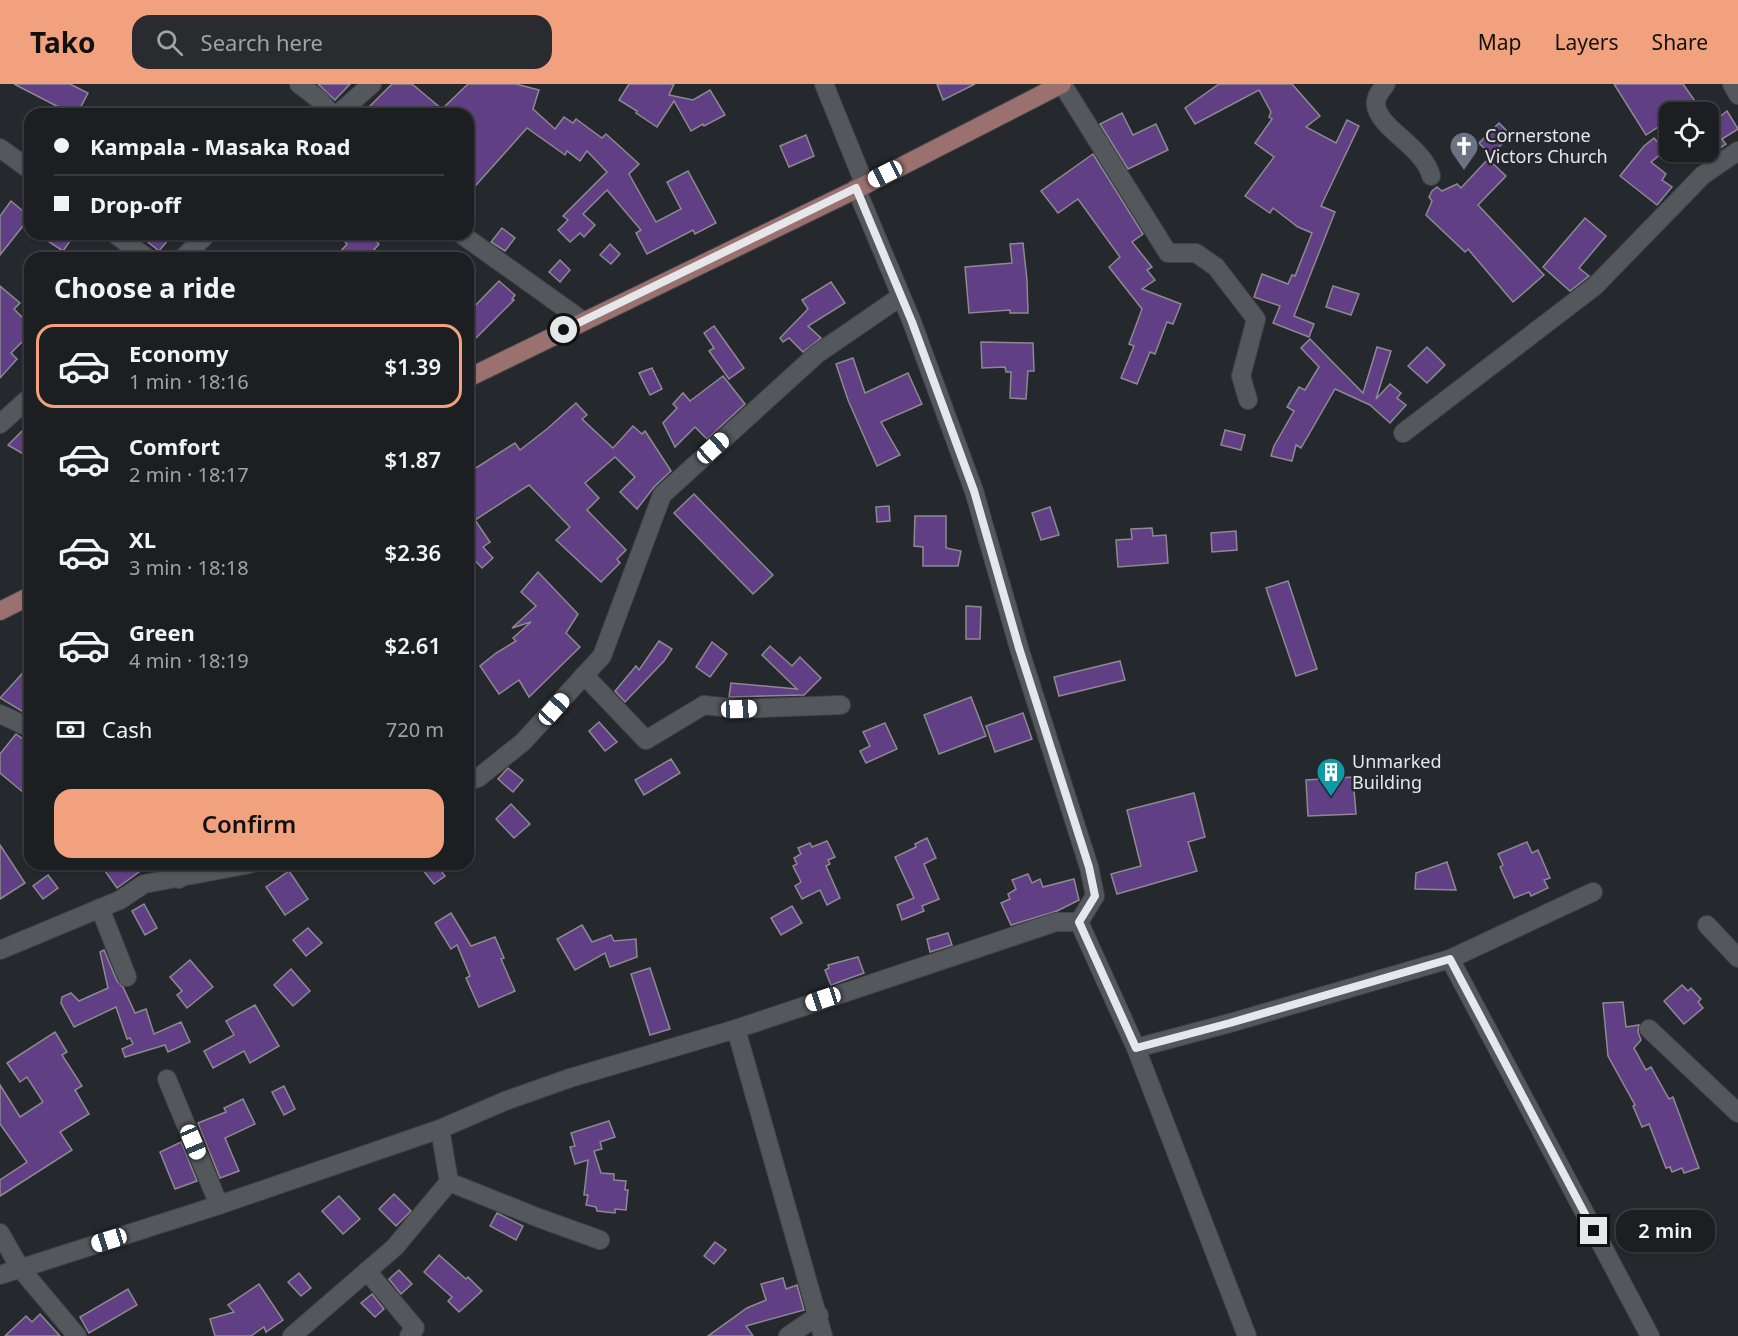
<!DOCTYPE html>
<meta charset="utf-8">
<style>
:root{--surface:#1c1e21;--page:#292b2e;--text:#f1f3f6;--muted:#a0a2a5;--line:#3a3c3f;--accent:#f1a17d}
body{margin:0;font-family:"Noto Sans",sans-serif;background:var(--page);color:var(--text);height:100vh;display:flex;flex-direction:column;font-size:22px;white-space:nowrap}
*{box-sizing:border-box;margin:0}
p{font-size:20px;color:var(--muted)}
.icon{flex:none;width:33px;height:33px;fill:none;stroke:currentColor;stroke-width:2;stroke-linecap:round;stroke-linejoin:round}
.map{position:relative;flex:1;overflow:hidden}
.details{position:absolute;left:24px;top:168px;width:450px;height:618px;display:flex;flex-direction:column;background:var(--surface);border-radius:18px;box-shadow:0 2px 4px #0004,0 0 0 2px var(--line)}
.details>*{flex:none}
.guide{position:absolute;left:24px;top:24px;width:450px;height:132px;border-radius:18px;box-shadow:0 2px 4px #0004,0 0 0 2px var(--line);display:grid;align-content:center;height:132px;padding:0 30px;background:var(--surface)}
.controls{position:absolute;left:1659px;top:18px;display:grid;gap:12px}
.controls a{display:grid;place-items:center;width:60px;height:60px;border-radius:12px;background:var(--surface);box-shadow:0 2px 4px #0004,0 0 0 2px var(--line);font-size:30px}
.end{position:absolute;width:27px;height:27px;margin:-14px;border:8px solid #e6e7ea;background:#111;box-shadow:0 0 0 3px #111}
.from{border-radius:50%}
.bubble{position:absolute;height:42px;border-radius:18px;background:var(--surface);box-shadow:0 2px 4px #0004,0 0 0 2px var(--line);font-size:20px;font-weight:600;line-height:42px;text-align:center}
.car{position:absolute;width:18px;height:36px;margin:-18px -9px;border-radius:8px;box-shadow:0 0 4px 2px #0007;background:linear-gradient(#fff 24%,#345 0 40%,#fff 0 76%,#345 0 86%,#fff 0)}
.guide b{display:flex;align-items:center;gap:21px;height:57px;font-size:22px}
.guide b+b{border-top:2px solid var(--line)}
.guide i{width:15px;height:15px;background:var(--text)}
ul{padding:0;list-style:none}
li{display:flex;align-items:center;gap:18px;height:84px;margin:0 12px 9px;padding:0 18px;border:3px solid transparent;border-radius:18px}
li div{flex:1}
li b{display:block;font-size:22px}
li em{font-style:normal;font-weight:600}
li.current{border-color:var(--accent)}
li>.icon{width:54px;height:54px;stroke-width:1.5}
h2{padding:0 30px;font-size:27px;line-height:72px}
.pay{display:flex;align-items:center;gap:15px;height:66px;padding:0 30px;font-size:22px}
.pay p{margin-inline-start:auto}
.action{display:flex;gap:12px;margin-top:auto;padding:12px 30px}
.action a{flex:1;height:69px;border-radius:18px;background:var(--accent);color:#111;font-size:24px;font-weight:600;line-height:69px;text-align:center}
header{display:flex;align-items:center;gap:36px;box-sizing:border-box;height:84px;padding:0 30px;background:var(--accent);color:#111}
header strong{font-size:28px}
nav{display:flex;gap:33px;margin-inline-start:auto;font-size:21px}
.search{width:420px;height:54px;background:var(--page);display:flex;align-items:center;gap:15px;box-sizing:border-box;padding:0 21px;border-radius:18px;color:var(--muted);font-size:22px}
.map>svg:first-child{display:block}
.building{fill:#613f85;stroke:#8c8a90;stroke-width:1.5}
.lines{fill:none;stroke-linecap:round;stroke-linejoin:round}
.minor-casing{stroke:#424447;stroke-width:20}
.major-casing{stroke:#424447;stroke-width:20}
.minor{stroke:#54575c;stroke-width:18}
.major{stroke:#9b7170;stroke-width:18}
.route{stroke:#e6e7ea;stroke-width:8}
.labels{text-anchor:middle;stroke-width:5;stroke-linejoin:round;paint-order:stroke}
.poi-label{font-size:18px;fill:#e6e7ea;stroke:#25282c;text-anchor:start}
</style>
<header>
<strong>Tako</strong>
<div class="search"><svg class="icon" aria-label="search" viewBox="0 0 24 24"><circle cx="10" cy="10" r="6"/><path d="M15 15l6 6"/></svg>Search here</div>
<nav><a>Map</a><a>Layers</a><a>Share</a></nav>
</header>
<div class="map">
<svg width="1738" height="1252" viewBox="0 0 1738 1252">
<rect width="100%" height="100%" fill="#25282c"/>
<g class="building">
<path d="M14 0H70L88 9 77 30H72Z"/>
<path d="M318 0H350L335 16Z"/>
<path d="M392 0H412L442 25 468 0H516L539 6 533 25 555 45 564 33 573 39 576 35 602 54 606 50 639 80 629 90 656 138 681 125 667 98 688 87 716 139 695 150 693 146 647 170 636 149 641 146 607 106 583 130 595 141 584 153 580 149 570 158 558 146 568 136 563 132 607 88 587 67 580 77 567 67 565 71 527 44 468 110V30H362Z"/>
<path d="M629 0H674L669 11 693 16 710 6 725 31 704 42 703 40 691 47 674 17 657 43 636 29 637 27 619 16Z"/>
<path d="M937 0H975L943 16Z"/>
<path d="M1219 0H1292L1320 32 1306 43 1336 59 1347 36 1359 42 1321 122 1335 128 1294 232 1314 240 1309 253 1273 239 1280 222 1254 213 1262 190 1288 200 1292 191 1295 192 1312 149 1298 143 1273 124 1270 129 1245 112 1274 73 1255 59 1272 35 1269 33 1271 28 1259 6 1195 40 1185 24Z"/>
<path d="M1614 0H1683L1695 17 1691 20 1697 28H1670V35L1646 51Z"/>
<path d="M1727 27 1738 45 1722 55 1726 60 1708 72V35L1711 39Z"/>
<path d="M1122 29 1133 51 1156 40 1168 66 1128 85 1100 40Z"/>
<path d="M1499 39 1511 51 1491 71 1479 59Z"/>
<path d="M806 51 814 72 789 83 780 62Z"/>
<path d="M1654 54 1665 67 1651 78 1666 90 1662 96 1672 103 1657 121 1620 92 1644 62Z"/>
<path d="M1093 70 1143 150 1132 158 1152 183 1147 186 1155 196 1142 205 1181 220 1173 240 1167 238 1155 270 1150 268 1137 300 1121 294 1134 262 1129 260 1142 225 1109 183 1120 173 1078 115 1058 129 1041 107Z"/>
<path d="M1488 75 1506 92 1478 121 1544 191 1513 218 1468 165 1465 168 1426 131 1432 117 1429 113 1432 107 1437 103 1442 107 1457 100 1461 104Z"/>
<path d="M11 117 30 133 0 171V132Z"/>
<path d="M1585 134 1606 152 1579 184 1589 192 1570 207 1543 183Z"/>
<path d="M502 144 515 154 505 167 491 158Z"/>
<path d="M37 150H75L63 167Z"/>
<path d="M138 150H173L159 167Z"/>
<path d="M337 150H368L379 160 367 174H335L347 160Z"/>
<path d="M1023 159 1027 196 1028 229H1010V226L969 229 965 183 1012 179 1010 160Z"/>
<path d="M610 160 620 170 611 180 600 171Z"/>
<path d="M560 176 570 186 560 198 549 188Z"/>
<path d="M499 197 515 211 512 215 514 216 475 255 468 248V229Z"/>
<path d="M831 198 845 219 808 242 821 254 803 268 789 254 783 258 780 254 808 225 802 216Z"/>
<path d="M0 202 20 219 14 225 30 241V250L11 269 17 275 0 294Z"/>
<path d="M1333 202 1359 210 1351 231 1326 223Z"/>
<path d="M714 242 744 284 729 295 709 267 714 264 704 249Z"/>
<path d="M1310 255 1363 309 1377 263 1391 267 1376 315 1390 300 1401 309 1397 314 1406 321 1390 339 1370 321 1335 305 1301 364 1296 361 1292 377 1271 372 1274 362 1294 327 1287 323 1299 303 1305 306 1319 283 1301 264Z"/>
<path d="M981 258 1033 259 1034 287H1028L1026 315 1010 314 1011 288H1006L1005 283 982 284Z"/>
<path d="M1427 263 1445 281 1427 299 1408 282Z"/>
<path d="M853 274 865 309 908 289 922 320 881 338 900 371 877 382 848 316 836 280Z"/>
<path d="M652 284 662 305 650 311 639 289Z"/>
<path d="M723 292 745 320 707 355 695 343 675 363 663 339 677 324 673 320 683 309 690 317Z"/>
<path d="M576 319 587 331 582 335 613 364 633 342 642 350 645 347 671 387 654 403 637 425 620 408 635 393 615 373 585 399 599 414 587 426 626 466 617 475 620 479 601 498 556 456 570 443 529 401 475 436 490 458 483 463 493 474 482 484 471 472 468 473V389L515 359 520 366 547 345Z"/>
<path d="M30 339V374L8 361Z"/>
<path d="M1225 346 1245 351 1241 366 1221 361Z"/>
<path d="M694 410 773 491 753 510 674 429Z"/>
<path d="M889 422 890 437 877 438 876 423Z"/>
<path d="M1050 423 1059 451 1041 456 1032 429Z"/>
<path d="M915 432H946V464L961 467 958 482H923V463L914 462Z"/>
<path d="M1152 444 1153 452 1166 451 1168 479 1118 483 1116 456 1132 455 1131 445Z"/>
<path d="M1236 447 1237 466 1212 468 1211 449Z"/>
<path d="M538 488 578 530 566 549 580 563 529 613 519 596 499 610 480 582 496 569 516 557 513 554 531 538 512 544 536 522 521 508Z"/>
<path d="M1288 497 1317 585 1296 592 1266 504Z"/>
<path d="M966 522 981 523 980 555H966Z"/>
<path d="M659 557 672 565 664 577 625 618 615 607 636 582 639 586Z"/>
<path d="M712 558 727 570 710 593 696 583Z"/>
<path d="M770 562 792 582 800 573 821 594 804 611 729 613 731 599 797 605 762 571Z"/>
<path d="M1120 577 1125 596 1059 612 1054 593Z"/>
<path d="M30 581V632L0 614Z"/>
<path d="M971 613 986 652 939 670 924 631Z"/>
<path d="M1023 629 1032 655 995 668 986 642Z"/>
<path d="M599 638 617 658 605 667 589 647Z"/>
<path d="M885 639 897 665 866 679 860 667 870 662 863 648Z"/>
<path d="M16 650 30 660V714L0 689V670Z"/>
<path d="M671 675 680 689 644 711 635 696Z"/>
<path d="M508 684 523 696 513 708 498 695Z"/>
<path d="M1353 693 1356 730 1308 732 1306 696Z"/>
<path d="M1194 709 1205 753 1188 758 1197 787 1117 810 1111 790 1141 782 1127 726Z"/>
<path d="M511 720 530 740 514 754 496 735Z"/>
<path d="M927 754 936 774 924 780 939 815 922 822 924 827 902 836 897 821 914 814 895 773 916 763 915 760Z"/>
<path d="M827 757 835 773 828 776 830 780 826 782 840 814 827 821 820 806 802 815 795 802 801 798 793 782 797 780 794 774 801 770 798 764 810 759 812 763Z"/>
<path d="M1527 758 1532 769 1538 766 1550 794 1544 796 1548 804 1531 812 1529 808 1514 814 1500 783 1503 781 1498 770Z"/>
<path d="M0 761 25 799 0 815Z"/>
<path d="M1447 778 1456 806 1415 805 1416 789Z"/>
<path d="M100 780H150L117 804Z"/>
<path d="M418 780H436L445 792 434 800Z"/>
<path d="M289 787 308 815 285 831 266 803Z"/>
<path d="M1028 790 1032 799 1040 795 1043 803 1074 795 1079 816 1057 827 1011 841 1001 819 1010 815 1008 810 1016 805 1012 796Z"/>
<path d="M48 791 58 804 43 815 33 802Z"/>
<path d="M144 820 157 844 145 851 132 827Z"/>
<path d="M792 822 802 839 781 851 771 834Z"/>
<path d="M451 829 471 862 495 853 504 874 501 875 515 907 479 923 466 894 470 892 457 861 451 865 435 839Z"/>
<path d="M582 841 592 858 611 851 614 857 636 855 637 873 610 883 605 869 575 886 557 855Z"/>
<path d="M308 844 322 859 306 872 293 856Z"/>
<path d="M948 849 952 861 930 868 927 855Z"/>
<path d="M104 866 117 897 123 903 135 929 146 925 154 950 181 938 190 958 168 968 165 961 125 973 122 965 133 960 130 954 127 955 116 923 74 943 61 919 62 913 71 909 79 917 108 904 100 868Z"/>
<path d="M858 873 864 889 831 901 825 886 829 884 828 881Z"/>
<path d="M190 876 213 903 187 924 177 911 182 907 170 893Z"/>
<path d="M650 884 670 945 650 951 631 890Z"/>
<path d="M291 885 310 907 293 922 274 901Z"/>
<path d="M1682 901 1688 907 1691 904 1701 915 1698 918 1703 924 1684 940 1664 917Z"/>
<path d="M1623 918 1626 943 1639 941 1638 948 1641 956 1634 964 1646 986 1651 983 1669 1015 1673 1013 1699 1084 1684 1089 1682 1084 1672 1088 1670 1083 1666 1084 1649 1040 1642 1043 1633 1022 1635 1021 1608 972 1603 919Z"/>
<path d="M255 921 279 962 250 979 244 967 213 984 204 967 234 951 226 937Z"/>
<path d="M55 948 67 968 62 971 82 1002 75 1006 89 1030 60 1048 72 1066 0 1112V1096L27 1078 0 1040V1001L20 1033 43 1018 27 993 20 998 7 979Z"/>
<path d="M284 1002 295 1025 284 1031 272 1008Z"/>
<path d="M243 1015 255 1040 225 1054 239 1087 220 1094 198 1039 226 1028 224 1024Z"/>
<path d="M609 1037 615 1053 600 1058 602 1065 594 1067 601 1089 614 1090V1096L626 1097 625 1106H628L626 1126 615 1125V1129L597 1127 596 1123 586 1121 588 1111H584L588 1076 575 1080 570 1063 575 1062 571 1049Z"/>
<path d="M181 1058 197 1097 175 1105 160 1068Z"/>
<path d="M394 1110 411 1127 396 1142 379 1125Z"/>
<path d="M339 1112 360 1135 343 1150 322 1127Z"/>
<path d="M497 1129 523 1142 516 1156 490 1142Z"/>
<path d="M715 1158 726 1166 714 1180 704 1172Z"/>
<path d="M439 1171 466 1195 468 1193 482 1207 459 1228 448 1217 452 1213 424 1188Z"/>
<path d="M399 1186 412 1200 401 1210 389 1195Z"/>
<path d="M299 1189 311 1204 301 1212 288 1198Z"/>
<path d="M783 1194 786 1205 797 1201 804 1226 746 1242 753 1252H708L747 1224 766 1216 761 1200Z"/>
<path d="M259 1200 283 1236 266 1248 264 1243 251 1252H215L210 1235 234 1228 228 1221Z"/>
<path d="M128 1205 137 1221 89 1249 80 1233Z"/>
<path d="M372 1210 384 1225 375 1233 361 1219Z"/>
<path d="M40 1230 60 1252H5L26 1232 32 1238Z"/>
</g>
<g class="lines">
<g class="minor-casing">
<g id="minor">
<path d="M299 0 320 16 331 30"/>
<path d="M824 0 865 101"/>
<path d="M1062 0 1168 169H1196L1216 183 1256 235 1241 292 1248 316"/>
<path d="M1386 0C1381 6 1375 13 1376 21 1379 45 1424 63 1431 92"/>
<path d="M1732 0 1738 11"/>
<path d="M338 30 372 0"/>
<path d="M0 64 30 86"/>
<path d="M115 150 147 174"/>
<path d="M461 150 583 237"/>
<path d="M183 174 207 150"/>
<path d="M0 340 30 313"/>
<path d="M1403 349 1595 202 1703 91 1738 67"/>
<path d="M584 591 646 656 704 621 739 625 841 621"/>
<path d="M0 630 30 644"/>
<path d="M468 697 478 694 523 658 602 572 662 411 817 270 900 213"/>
<path d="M166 780 179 795"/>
<path d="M100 824 127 893"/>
<path d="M1079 838 1136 964 1247 1252"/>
<path d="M1707 841 1738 874"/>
<path d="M0 866 120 816 144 800 250 780"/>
<path d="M1450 875 1650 1252"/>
<path d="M736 945 823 1252"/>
<path d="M1649 945 1738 1029"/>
<path d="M1136 964 1230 939 1450 875 1593 808"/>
<path d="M167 995 219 1121"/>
<path d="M440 1045 449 1098"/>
<path d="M449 1098 539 1134 600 1156"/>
<path d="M0 1149 20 1184 77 1252"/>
<path d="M367 1187 415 1244 409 1252"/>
<path d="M0 1191 219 1121 440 1045 505 1017 570 994 736 945 1056 838H1079L1095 812 1089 783 1019 564 974 407 912 238 856 104"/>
<path d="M292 1252 395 1163 449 1098"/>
<path d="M788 1252 819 1231"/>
</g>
</g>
<g class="major-casing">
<g id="major">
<path d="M468 294 865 101 1062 0"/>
<path d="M0 527 30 512"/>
</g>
</g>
<use href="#minor" class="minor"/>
<use href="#major" class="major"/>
</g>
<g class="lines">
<path class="route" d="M564 246 856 104 912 238 974 407 1019 564 1089 783 1095 812 1079 838 1136 964 1230 939 1450 875 1594 1147"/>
</g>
<defs>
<g id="church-pin" transform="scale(1.5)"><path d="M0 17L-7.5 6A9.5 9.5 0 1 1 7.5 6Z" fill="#6b7280" stroke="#25282c"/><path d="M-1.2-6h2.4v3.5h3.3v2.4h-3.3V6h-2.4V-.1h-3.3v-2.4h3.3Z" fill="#fff"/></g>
<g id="building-pin" transform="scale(1.5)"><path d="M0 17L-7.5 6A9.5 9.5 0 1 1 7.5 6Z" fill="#0f9aa8" stroke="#25282c"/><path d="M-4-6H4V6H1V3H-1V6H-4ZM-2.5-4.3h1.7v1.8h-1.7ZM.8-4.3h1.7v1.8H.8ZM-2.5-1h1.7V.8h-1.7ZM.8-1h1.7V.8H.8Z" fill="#fff"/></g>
</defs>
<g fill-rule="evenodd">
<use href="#church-pin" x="1464" y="62"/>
<use href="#building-pin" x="1331" y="688"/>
</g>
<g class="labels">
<g class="poi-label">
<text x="1485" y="58">Cornerstone<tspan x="1485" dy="21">Victors Church</tspan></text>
<text x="1352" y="684">Unmarked<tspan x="1352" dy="21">Building</tspan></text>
</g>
</g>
</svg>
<div class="controls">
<a><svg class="icon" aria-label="locate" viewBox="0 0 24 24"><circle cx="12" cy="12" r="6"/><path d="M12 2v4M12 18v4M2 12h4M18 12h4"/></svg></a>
</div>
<i class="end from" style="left:564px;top:246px"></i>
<i class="end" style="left:1594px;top:1147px"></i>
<div class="bubble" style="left:1616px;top:1126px;width:99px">2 min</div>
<i class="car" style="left:885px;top:90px;rotate:243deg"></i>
<i class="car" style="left:713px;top:364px;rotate:48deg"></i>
<i class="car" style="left:554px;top:625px;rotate:42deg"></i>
<i class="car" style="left:739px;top:625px;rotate:88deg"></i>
<i class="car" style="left:823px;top:915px;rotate:252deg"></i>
<i class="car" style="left:193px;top:1058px;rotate:157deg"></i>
<i class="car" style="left:109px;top:1156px;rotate:253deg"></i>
<div class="guide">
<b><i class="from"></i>Kampala - Masaka Road</b>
<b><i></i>Drop-off</b>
</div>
<section class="details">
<h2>Choose a ride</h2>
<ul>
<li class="current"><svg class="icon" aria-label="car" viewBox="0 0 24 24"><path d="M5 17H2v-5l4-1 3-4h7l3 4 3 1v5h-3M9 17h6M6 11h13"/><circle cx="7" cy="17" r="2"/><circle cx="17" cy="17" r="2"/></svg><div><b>Economy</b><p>1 min · 18:16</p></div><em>$1.39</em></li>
<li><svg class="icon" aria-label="car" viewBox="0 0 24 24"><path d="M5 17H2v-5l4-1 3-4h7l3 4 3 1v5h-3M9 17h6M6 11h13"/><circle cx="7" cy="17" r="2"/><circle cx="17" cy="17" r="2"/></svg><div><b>Comfort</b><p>2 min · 18:17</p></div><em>$1.87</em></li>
<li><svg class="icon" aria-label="car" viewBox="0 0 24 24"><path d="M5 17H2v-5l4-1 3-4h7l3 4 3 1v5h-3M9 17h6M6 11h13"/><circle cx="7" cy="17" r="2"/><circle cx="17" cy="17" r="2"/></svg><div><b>XL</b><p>3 min · 18:18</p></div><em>$2.36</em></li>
<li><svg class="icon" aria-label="car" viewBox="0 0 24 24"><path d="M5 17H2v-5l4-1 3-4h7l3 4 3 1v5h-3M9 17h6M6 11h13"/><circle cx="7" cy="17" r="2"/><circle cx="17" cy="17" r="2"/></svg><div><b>Green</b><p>4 min · 18:19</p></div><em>$2.61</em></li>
</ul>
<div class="pay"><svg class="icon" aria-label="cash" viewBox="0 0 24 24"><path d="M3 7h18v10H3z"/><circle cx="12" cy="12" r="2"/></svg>Cash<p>720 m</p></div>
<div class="action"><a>Confirm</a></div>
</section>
</div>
